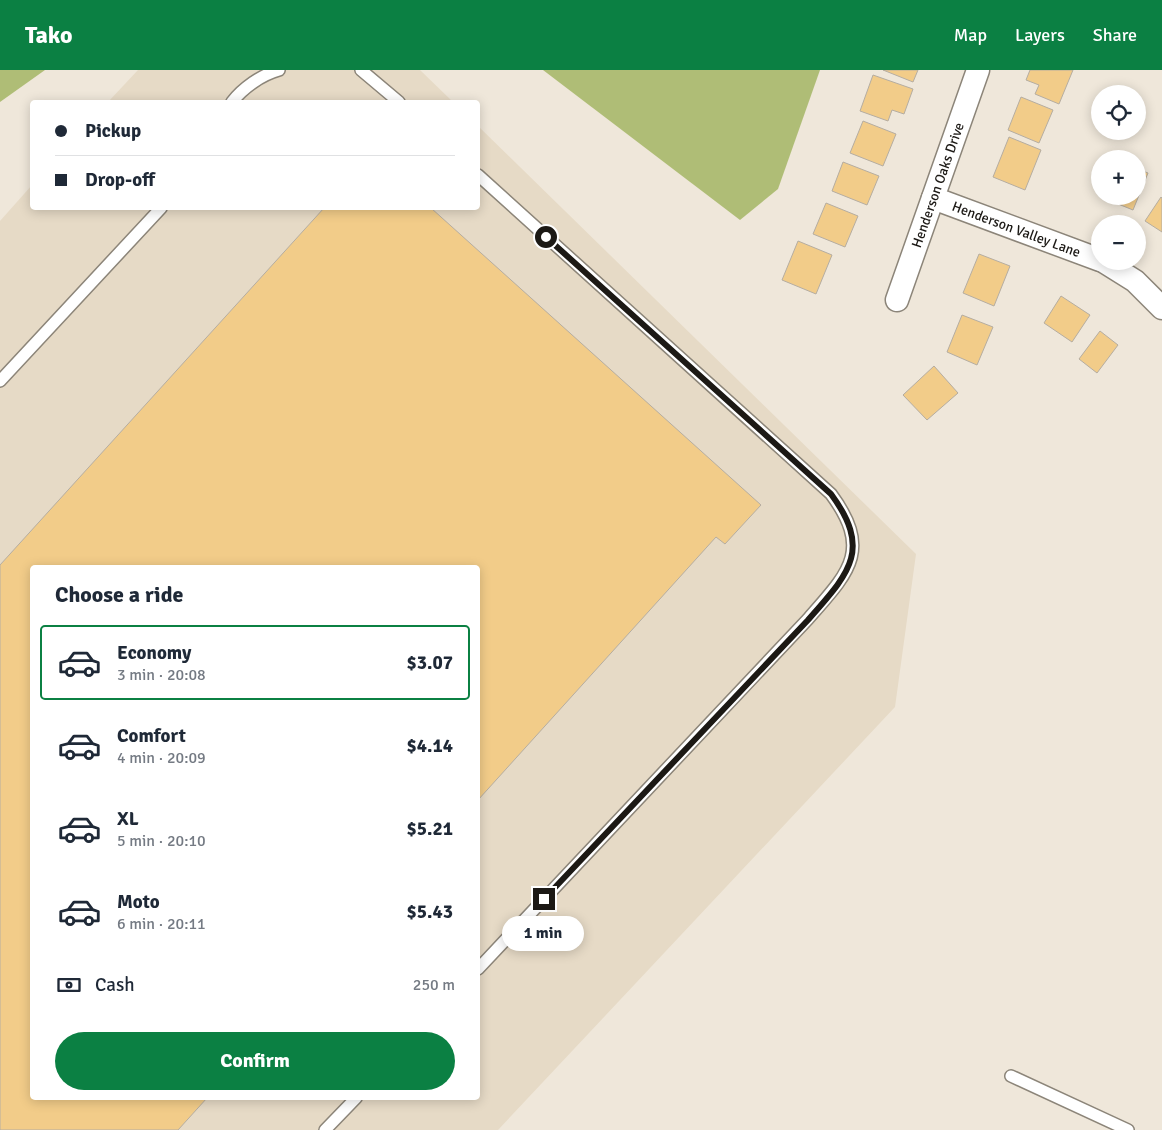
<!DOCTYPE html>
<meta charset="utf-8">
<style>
:root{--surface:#fff;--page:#f2f2f3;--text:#1f2937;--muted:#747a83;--line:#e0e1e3;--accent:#0b8043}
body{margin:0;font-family:Signika,sans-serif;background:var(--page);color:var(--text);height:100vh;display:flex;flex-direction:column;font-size:19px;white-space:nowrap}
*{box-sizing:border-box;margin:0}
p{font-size:16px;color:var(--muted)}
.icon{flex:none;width:28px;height:28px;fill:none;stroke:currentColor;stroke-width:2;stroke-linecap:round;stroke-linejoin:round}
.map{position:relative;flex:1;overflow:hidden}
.drawer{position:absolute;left:30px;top:495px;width:450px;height:535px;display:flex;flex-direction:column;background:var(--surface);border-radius:5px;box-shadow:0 2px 12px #0003}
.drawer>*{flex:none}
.banner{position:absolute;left:30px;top:30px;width:450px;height:110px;border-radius:5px;box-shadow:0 2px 12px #0003;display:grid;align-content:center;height:110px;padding:0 25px;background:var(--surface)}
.controls{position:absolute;left:1091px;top:15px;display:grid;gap:10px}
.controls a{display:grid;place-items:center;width:55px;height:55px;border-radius:50%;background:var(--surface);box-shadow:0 2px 12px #0003;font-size:25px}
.end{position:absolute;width:22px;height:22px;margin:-11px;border:6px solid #1c1915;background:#fff;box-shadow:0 0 0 2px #fff}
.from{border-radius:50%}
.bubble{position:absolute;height:35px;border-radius:18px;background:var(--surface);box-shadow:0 2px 12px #0003;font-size:16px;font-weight:800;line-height:35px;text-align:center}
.banner b{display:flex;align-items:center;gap:18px;height:48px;font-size:19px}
.banner b+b{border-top:1px solid var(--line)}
.banner i{width:12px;height:12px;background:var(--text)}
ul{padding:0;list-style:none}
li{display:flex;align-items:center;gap:15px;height:75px;margin:0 10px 8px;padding:0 15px;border:2px solid transparent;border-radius:5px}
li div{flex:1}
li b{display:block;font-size:19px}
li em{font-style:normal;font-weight:800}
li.selected{border-color:var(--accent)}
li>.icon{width:45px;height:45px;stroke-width:1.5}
h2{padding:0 25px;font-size:22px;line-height:60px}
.pay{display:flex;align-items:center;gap:12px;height:55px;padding:0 25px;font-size:19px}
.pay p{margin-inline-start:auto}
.action{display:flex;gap:10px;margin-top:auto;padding:10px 25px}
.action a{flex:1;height:58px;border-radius:30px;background:var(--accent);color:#fff;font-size:20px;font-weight:800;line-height:58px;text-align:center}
header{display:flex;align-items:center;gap:30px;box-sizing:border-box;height:70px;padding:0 25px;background:var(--accent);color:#fff}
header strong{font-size:24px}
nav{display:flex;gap:28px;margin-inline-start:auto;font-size:18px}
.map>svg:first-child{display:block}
.built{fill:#e6dac6;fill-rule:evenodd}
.forest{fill:#afbd76}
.building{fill:#f2cc89;stroke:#b5ada1}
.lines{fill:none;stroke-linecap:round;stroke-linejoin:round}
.lane-casing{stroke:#8c8579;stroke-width:14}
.street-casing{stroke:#8c8579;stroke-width:25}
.lane{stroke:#fff;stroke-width:11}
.street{stroke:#fff;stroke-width:22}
.route{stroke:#1c1915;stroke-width:6}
.labels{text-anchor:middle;stroke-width:4;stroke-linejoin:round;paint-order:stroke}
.street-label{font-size:14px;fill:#1c1915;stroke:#fcf4e7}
</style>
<header>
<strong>Tako</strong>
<nav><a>Map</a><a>Layers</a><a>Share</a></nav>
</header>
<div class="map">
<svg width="1162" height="1060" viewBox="0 0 1162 1060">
<rect width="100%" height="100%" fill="#efe7da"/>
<g class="built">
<path d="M138 0H420L453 32H108Z"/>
<path d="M478 56 916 484 895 637 498 1060H0V151L32 115V138H478ZM32 498H478V1028H32Z"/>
</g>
<g class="forest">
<path d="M0 0H45L0 32Z"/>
<path d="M543 0H820L778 119 740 150Z"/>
</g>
<g class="building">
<path d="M883 0H918L913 12Z"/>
<path d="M1030 0H1073L1059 34 1035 24 1039 15 1026 10Z"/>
<path d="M873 5 913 19 904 44 892 40 888 51 860 41Z"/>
<path d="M1021 27 1053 40 1039 73 1008 60Z"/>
<path d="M863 51 896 64 883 96 850 83Z"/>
<path d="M1009 67 1041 80 1025 120 993 107Z"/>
<path d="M843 92 879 106 867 135 832 121Z"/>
<path d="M1138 99 1148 103 1133 140 1101 127 1138 126Z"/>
<path d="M1161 127 1162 128V162L1145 151Z"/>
<path d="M826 133 858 146 845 177 813 164Z"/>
<path d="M324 138H431L761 435 725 474 716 467 478 730V498H32V1028H207L178 1060H0V495Z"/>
<path d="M798 171 832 185 816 224 782 210Z"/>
<path d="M979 184 1010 196 994 236 963 223Z"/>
<path d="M1061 226 1090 245 1072 272 1044 253Z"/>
<path d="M962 245 993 257 977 295 947 282Z"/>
<path d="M1100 261 1118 275 1097 303 1079 289Z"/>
<path d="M934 296 958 323 927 350 903 325Z"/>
</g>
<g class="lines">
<g class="lane-casing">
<g id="lane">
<path d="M361 0 399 32"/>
<path d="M232 32C243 18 261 5 279 0"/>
<path d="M478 105 831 424C873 481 848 503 808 549L478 899"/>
<path d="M0 311 161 138"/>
<path d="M1011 1006 1128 1060"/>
<path d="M325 1060 356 1028"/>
</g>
</g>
<g class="street-casing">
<g id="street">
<path id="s1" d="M933 128 1100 190"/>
<path d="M1103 191 1135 211 1162 238"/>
<path id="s2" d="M897 230 978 0"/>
</g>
</g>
<use href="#lane" class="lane"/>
<use href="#street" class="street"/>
</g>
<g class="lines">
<path class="route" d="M544 829 808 550C848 504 873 481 831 424L546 167"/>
</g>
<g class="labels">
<g class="street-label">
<text dy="5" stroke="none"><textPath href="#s2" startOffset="122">Henderson Oaks Drive</textPath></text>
<text dy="5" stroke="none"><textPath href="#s1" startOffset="89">Henderson Valley Lane</textPath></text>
</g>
</g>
</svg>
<div class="controls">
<a><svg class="icon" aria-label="locate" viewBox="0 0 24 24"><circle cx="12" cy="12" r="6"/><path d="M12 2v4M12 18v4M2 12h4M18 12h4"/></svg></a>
<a>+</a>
<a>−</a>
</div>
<i class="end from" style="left:546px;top:167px"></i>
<i class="end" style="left:544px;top:829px"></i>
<div class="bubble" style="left:502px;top:846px;width:82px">1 min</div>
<div class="banner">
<b><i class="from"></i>Pickup</b>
<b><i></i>Drop-off</b>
</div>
<section class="drawer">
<h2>Choose a ride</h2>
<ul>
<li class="selected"><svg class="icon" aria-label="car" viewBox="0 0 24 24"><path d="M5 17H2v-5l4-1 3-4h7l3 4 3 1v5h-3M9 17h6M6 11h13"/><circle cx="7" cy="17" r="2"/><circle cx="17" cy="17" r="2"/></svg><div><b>Economy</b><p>3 min · 20:08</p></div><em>$3.07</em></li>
<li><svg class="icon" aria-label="car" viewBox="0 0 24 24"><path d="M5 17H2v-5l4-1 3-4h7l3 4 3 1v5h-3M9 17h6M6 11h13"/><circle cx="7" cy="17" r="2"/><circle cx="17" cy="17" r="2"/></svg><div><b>Comfort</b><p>4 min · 20:09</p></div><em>$4.14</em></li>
<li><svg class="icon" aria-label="car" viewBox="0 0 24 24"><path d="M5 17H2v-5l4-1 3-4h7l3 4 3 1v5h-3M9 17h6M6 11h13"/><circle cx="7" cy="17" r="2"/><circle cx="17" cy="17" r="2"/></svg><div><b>XL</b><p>5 min · 20:10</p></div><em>$5.21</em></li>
<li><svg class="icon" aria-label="car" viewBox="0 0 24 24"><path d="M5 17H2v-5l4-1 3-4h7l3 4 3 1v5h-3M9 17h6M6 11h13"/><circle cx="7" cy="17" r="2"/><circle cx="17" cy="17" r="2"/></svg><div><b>Moto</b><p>6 min · 20:11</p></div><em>$5.43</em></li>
</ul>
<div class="pay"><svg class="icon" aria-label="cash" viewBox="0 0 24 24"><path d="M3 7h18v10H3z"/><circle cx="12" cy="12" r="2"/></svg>Cash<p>250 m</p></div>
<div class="action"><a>Confirm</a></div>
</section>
</div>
